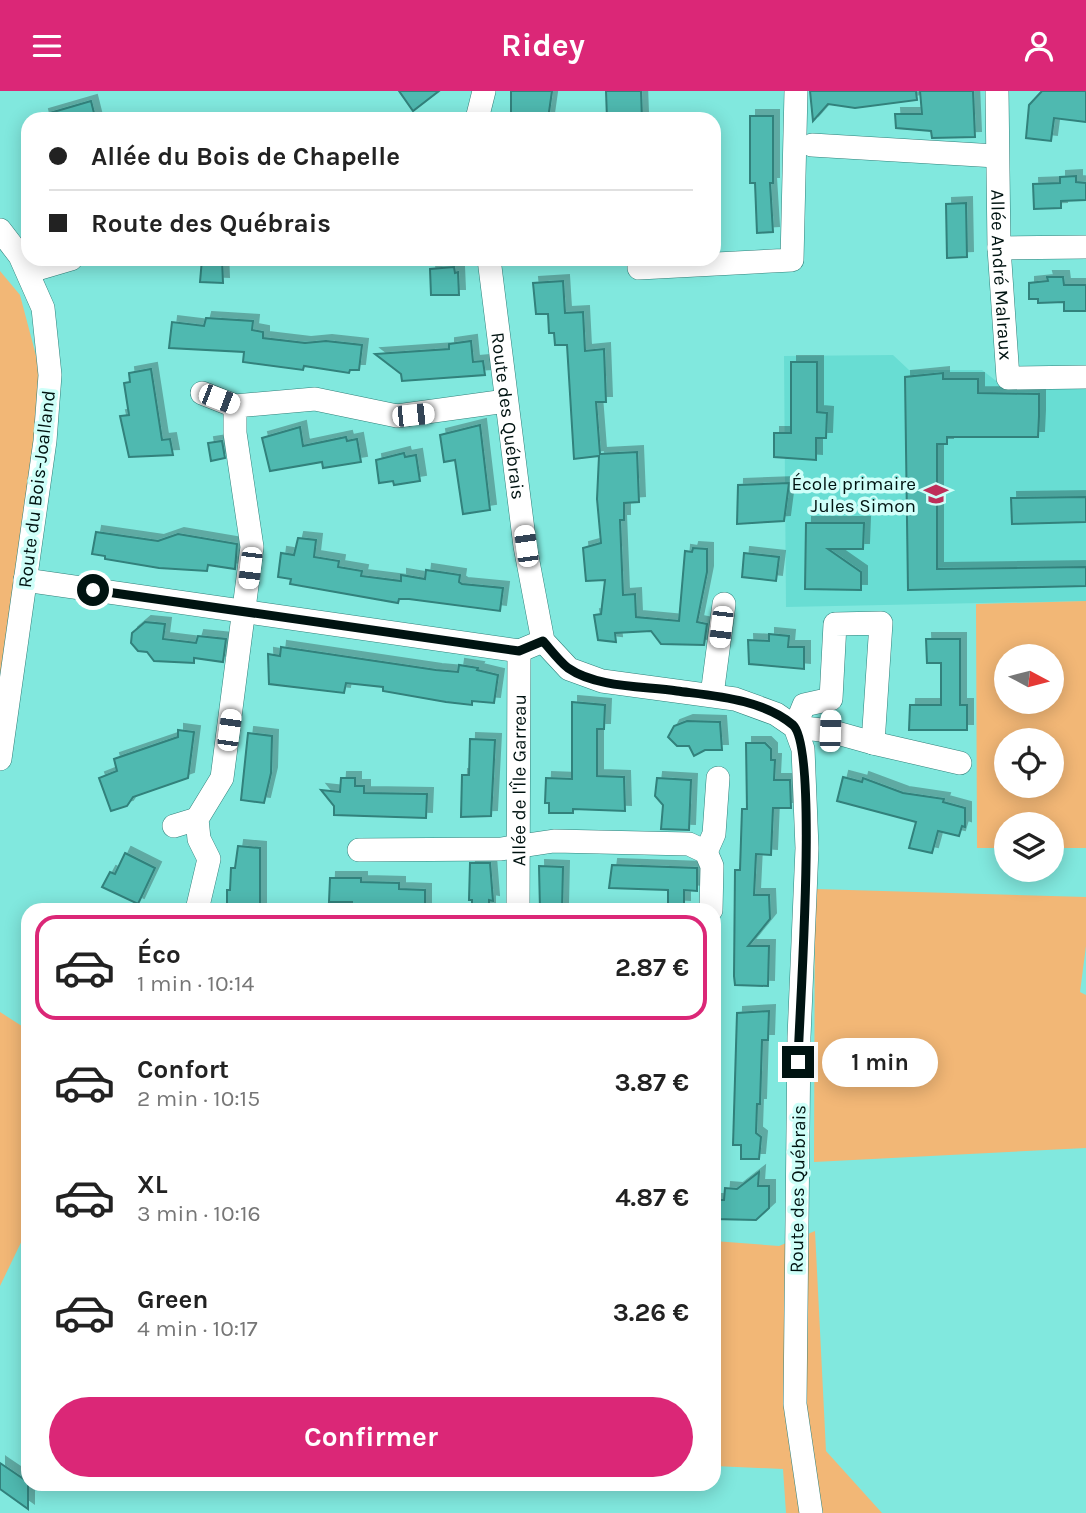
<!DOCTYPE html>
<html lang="fr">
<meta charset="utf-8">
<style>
:root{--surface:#fff;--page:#f6f6f6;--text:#222;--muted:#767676;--line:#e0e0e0;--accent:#db2777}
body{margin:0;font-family:Karla,sans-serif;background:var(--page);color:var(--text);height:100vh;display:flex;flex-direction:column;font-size:26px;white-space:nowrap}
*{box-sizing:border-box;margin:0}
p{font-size:23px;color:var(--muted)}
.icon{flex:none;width:38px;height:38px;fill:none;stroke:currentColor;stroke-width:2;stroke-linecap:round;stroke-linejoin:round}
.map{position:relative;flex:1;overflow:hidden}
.side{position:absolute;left:21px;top:812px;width:700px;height:588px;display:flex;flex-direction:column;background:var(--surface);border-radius:21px;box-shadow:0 4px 18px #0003}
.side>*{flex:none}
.hud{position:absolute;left:21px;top:21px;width:700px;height:154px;border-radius:21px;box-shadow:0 4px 18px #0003;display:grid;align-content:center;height:154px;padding:0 28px;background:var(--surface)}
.needle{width:46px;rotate:97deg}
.buttons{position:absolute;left:994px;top:553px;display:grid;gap:14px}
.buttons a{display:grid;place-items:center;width:70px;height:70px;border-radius:50%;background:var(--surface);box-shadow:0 4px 18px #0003;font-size:35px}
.end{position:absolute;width:32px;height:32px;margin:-16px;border:9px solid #001311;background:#fff;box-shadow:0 0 0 4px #fff}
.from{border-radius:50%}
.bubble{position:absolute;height:49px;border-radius:24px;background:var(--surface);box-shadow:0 4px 18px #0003;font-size:23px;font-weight:700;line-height:49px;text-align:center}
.car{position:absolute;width:21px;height:42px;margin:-21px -10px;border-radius:9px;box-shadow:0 0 5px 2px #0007;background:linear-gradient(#fff 24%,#345 0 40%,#fff 0 76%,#345 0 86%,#fff 0)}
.hud b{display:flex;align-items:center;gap:24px;height:66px;font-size:26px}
.hud b+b{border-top:2px solid var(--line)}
.hud i{width:18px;height:18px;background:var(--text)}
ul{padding:12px 0 0;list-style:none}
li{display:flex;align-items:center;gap:21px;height:105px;margin:0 14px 10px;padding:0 14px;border:4px solid transparent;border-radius:21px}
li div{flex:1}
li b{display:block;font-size:26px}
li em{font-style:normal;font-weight:700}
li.active{border-color:var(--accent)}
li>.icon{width:63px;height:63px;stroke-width:1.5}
.action{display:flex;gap:14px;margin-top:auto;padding:14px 28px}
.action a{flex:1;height:80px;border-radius:42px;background:var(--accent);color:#fff;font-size:28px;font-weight:700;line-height:80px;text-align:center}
header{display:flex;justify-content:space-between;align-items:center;height:91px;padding:0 28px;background:var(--accent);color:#fff;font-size:32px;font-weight:700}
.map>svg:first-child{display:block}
.built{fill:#68ddd3}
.green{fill:#f2b776;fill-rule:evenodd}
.building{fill:#50b9b0;stroke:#31817b;stroke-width:2;filter:url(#shadow)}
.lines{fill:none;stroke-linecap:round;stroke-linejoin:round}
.minor-casing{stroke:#30807a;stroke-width:24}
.minor{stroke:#fff;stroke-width:23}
.route{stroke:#001311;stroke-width:9}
.labels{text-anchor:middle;stroke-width:7;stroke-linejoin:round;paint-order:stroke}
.street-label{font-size:19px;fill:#001311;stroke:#cffff9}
.poi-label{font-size:19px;fill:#001311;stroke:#cffff9;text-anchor:end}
</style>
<header><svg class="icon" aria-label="menu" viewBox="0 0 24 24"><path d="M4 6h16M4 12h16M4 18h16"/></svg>Ridey<svg class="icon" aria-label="person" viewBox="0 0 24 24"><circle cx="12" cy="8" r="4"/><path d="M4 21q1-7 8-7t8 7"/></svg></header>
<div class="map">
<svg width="1086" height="1422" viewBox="0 0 1086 1422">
<defs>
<filter id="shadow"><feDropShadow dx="6" dy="-6" stdDeviation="0" flood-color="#0004"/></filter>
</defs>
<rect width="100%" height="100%" fill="#81e8de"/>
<path class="built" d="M893 264 909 279H982L1004 296 1086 293V510L786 516 784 265Z"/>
<g class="green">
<path d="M0 180 20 204 39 276 32 387 0 608Z"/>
<path d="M1086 510V757H1052V733H1006V757H977L976 513ZM1052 565V611H1006V565ZM1006 649H1052V695H1006Z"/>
<path d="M815 798 1086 806V855L1080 901 1086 904V1057L814 1071Z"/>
<path d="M0 921 28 939V1137L0 1195Z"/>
<path d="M815 1140 826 1360 882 1422H786L783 1378 714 1375V1150L779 1155Z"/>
</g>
<g class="building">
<path d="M399 0H439L413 20Z"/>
<path d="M511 0H552L548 28H511Z"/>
<path d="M606 0H641L642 28H607Z"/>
<path d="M810 0H916L917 9 855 17 828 13 813 30Z"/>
<path d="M920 0H973L975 46 932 47 931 40 896 37 895 23H922Z"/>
<path d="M1042 0H1086V31L1054 27 1051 50 1026 47 1029 14Z"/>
<path d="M91 10 95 26 44 28 43 24Z"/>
<path d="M750 25H773V92H770L773 141 757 142 755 92H750Z"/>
<path d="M1076 85V91L1086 92V109L1061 110V117L1034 118 1033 93 1060 92V86Z"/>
<path d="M966 112 967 166 947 167 946 113Z"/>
<path d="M202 168H222L223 192 200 191Z"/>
<path d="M454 176 455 182 458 181 459 204H431L430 178Z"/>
<path d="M1047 186H1063L1064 194H1086V220H1064V211L1038 212V208H1029V192L1048 190Z"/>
<path d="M563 190 565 222 583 221 585 260 604 258 606 311H596L600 363 637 361 639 411 624 412V429H620L623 504 635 503 636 526 679 530 685 460 692 461 693 457 707 458V481L697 531 707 533 704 554 661 553 651 540 615 542 616 551 598 549 594 524 601 523 605 489 586 490 583 457 601 452 597 408 599 365 574 368 567 254H555L554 242H549L548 223H536L533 192Z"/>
<path d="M206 227 253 230 252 239 263 241V247L305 252 326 250 362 254 359 279H350L349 282 304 275 303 279 243 271 244 261 169 257 172 231 204 235Z"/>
<path d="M471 250 473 271 483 270 485 284 402 290 401 283 375 263 449 258V253Z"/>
<path d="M791 271H817V321L827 322 826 347H816V369L774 366V342H791Z"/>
<path d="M151 278 162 349 170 348 173 364 129 366 120 325 129 324 124 292 130 291 129 282Z"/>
<path d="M943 282V288H978V302L1039 303V325L1038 346H947V353H937V478L1086 476V495L908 499 905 286Z"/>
<path d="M480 334 490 419 463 423 455 369 444 371 440 344Z"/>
<path d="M300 336 303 355 346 346 347 350 357 348 361 371 323 377 322 371 270 380 262 347Z"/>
<path d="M222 350 225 367 211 370 208 352Z"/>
<path d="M404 362 405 366 416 364 420 390 394 394 393 390 379 392 376 369Z"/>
<path d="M789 392 784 430 737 433 738 394Z"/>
<path d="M1086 406V431L1012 433 1011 407Z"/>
<path d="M806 432H864L863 458H828L861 481V499L805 498Z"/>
<path d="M96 441 158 450 178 443 237 453 235 478 208 474 207 480 159 477 105 468V465L92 463Z"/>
<path d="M298 447 316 449 314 466 339 470 338 476 362 480 361 485 401 490V484L425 488 426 479 460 484 459 491 462 493 503 497 500 520 409 508H399L398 512 290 493 291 488 278 486 281 462 294 464Z"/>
<path d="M744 462 779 466 776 490 742 486Z"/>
<path d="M145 531 165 533 163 548 196 552 198 545 226 548 223 571 194 567V572L154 570 147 561 138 560 131 552 132 542Z"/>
<path d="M769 543 789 545 788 556H804V578L749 573 748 549 769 550Z"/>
<path d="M926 548H960V614H967V639H909L910 614H941V572H927Z"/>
<path d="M281 556 436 579 458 581 459 574 478 577 477 579 498 584 494 612 472 610V614L446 611 383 600V596L346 592 344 602 269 593 268 563 280 565Z"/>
<path d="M572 611 605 614 604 638H597V685L624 686 625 720 573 718V722H549V712H545L546 687 572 688Z"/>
<path d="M687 630 720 631 722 659H705L694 665 689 655H677L668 646 674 635Z"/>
<path d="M178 639 194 641 188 687 133 706 127 715 111 720 99 687 117 680 114 668 178 646Z"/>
<path d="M248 642 272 645 271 682 264 712 241 709Z"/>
<path d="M470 648 495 649 491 725 461 726 462 684H469Z"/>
<path d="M746 652H765L771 658V669H775L774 689H790L791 717H773L771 764 756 763 754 804H769L770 828 748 855H769L768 895 735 894 734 885 735 779H740L742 718H747Z"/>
<path d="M843 686 862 691 863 687 903 702 944 708 943 711 965 717V736L962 735 959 745 938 740 932 762 909 757 916 731 837 710Z"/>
<path d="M341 687H355V695H364V702L427 703 426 727 334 724V715L321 699 340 701Z"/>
<path d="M657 687 691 689 689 739 661 738 663 714 655 705Z"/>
<path d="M238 755 260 757V819H227V799H230L231 777H235Z"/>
<path d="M125 762 155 777 138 813 102 796 110 781 115 783Z"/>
<path d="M470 772H490L493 810 489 809V819H472V809H469Z"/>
<path d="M612 774 697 777V800L684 799V815L668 814V799L609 797Z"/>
<path d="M539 775 563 776 562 819H540Z"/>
<path d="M330 787H361V791L399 792V798L425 799V819H389V816L352 815V811H329Z"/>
<path d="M769 920 768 949H762L760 1013H757L756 1042 761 1046 759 1068H741V1054H733L737 922Z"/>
<path d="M759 1081 758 1095H769V1117L756 1129 714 1128V1109H724L725 1097 737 1098Z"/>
<path d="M0 1372 28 1391V1418L0 1398Z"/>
</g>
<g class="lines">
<g class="minor-casing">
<g id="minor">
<path id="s1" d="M997 0 999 157 1008 287 1086 286"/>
<path d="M477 28 484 0"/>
<path d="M812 54 996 65"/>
<path d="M0 139 20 165 43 217 50 284 45 350 0 668"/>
<path d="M999 157 1086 156"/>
<path id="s2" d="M489 168 525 455 543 550 569 578 602 590 735 608 776 623 795 636 803 658 807 757 799 946 795 1313 811 1422"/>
<path d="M639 168V177L792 169 796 0"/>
<path d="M31 184 37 178 71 168"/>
<path d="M202 302 235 315"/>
<path d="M25 489 519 560 543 550"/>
<path d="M881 532 873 652 830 640 795 636 804 614 831 608 835 533Z"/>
<path d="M712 604 724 513"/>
<path d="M873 652 960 672"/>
<path d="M174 735 197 728"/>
<path d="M359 759 501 758 554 750 689 753 706 761 712 775 711 819"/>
<path d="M706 761 714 743 718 687"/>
<path d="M197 819 209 768 199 748 197 728 222 687 252 456 235 342V315L315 308 397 325 506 310"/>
<path id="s3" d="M518 819 519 560"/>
</g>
</g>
<use href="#minor" class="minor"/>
</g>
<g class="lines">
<path class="route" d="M93 499 519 560 543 550C551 559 559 570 568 577 597 597 644 595 677 600 715 605 762 608 793 634 819 658 799 922 798 971"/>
</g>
<defs>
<g id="school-bare" transform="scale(1.89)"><path d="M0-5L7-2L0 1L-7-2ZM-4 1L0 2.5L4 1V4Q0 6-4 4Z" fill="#be2f5a" stroke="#cffff9" stroke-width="2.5" paint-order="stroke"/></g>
</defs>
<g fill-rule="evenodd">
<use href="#school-bare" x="936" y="403"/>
</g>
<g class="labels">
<g class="street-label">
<text dy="7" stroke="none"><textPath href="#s1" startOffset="184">Allée André Malraux</textPath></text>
<text dy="7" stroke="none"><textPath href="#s2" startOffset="158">Route des Québrais</textPath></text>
<text transform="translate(36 398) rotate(-83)" y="7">Route du Bois-Joalland</text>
<text dy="7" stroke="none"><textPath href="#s3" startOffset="130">Allée de l'Île Garreau</textPath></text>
<text transform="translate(797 1098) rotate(-89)" y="7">Route des Québrais</text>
</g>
<g class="poi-label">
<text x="916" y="399">École primaire<tspan x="916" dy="22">Jules Simon</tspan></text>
</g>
</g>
</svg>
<div class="buttons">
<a><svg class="needle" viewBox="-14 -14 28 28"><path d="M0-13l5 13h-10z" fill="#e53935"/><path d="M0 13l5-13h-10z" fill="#767676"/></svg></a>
<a><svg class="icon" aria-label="locate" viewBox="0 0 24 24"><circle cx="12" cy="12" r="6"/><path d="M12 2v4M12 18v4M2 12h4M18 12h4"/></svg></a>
<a><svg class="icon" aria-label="layers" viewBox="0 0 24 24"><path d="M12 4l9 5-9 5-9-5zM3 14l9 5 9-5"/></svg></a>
</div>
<i class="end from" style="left:93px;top:499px"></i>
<i class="end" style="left:798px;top:971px"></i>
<div class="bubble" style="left:822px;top:947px;width:116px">1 min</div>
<i class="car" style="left:219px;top:308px;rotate:111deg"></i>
<i class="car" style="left:413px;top:324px;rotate:84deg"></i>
<i class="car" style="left:526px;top:455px;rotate:352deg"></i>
<i class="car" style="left:250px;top:477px;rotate:187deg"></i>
<i class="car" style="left:721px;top:536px;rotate:187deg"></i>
<i class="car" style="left:229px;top:639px;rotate:8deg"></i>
<i class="car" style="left:830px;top:640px;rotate:2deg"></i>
<div class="hud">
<b><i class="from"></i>Allée du Bois de Chapelle</b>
<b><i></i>Route des Québrais</b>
</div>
<section class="side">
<ul>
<li class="active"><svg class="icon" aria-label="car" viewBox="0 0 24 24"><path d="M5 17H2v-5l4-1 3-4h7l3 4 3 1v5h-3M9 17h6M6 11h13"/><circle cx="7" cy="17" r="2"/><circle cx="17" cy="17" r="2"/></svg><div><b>Éco</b><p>1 min · 10:14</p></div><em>2.87 €</em></li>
<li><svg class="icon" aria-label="car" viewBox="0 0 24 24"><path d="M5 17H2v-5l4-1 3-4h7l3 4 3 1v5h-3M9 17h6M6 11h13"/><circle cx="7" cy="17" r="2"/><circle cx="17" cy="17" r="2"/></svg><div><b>Confort</b><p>2 min · 10:15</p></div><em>3.87 €</em></li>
<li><svg class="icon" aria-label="car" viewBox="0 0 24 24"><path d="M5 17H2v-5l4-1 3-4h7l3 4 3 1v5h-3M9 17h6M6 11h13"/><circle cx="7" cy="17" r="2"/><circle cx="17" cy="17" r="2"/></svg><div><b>XL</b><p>3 min · 10:16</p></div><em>4.87 €</em></li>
<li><svg class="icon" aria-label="car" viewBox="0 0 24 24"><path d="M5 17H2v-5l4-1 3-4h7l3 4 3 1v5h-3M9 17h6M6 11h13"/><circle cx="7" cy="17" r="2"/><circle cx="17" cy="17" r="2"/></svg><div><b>Green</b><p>4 min · 10:17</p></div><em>3.26 €</em></li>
</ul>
<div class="action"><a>Confirmer</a></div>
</section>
</div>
